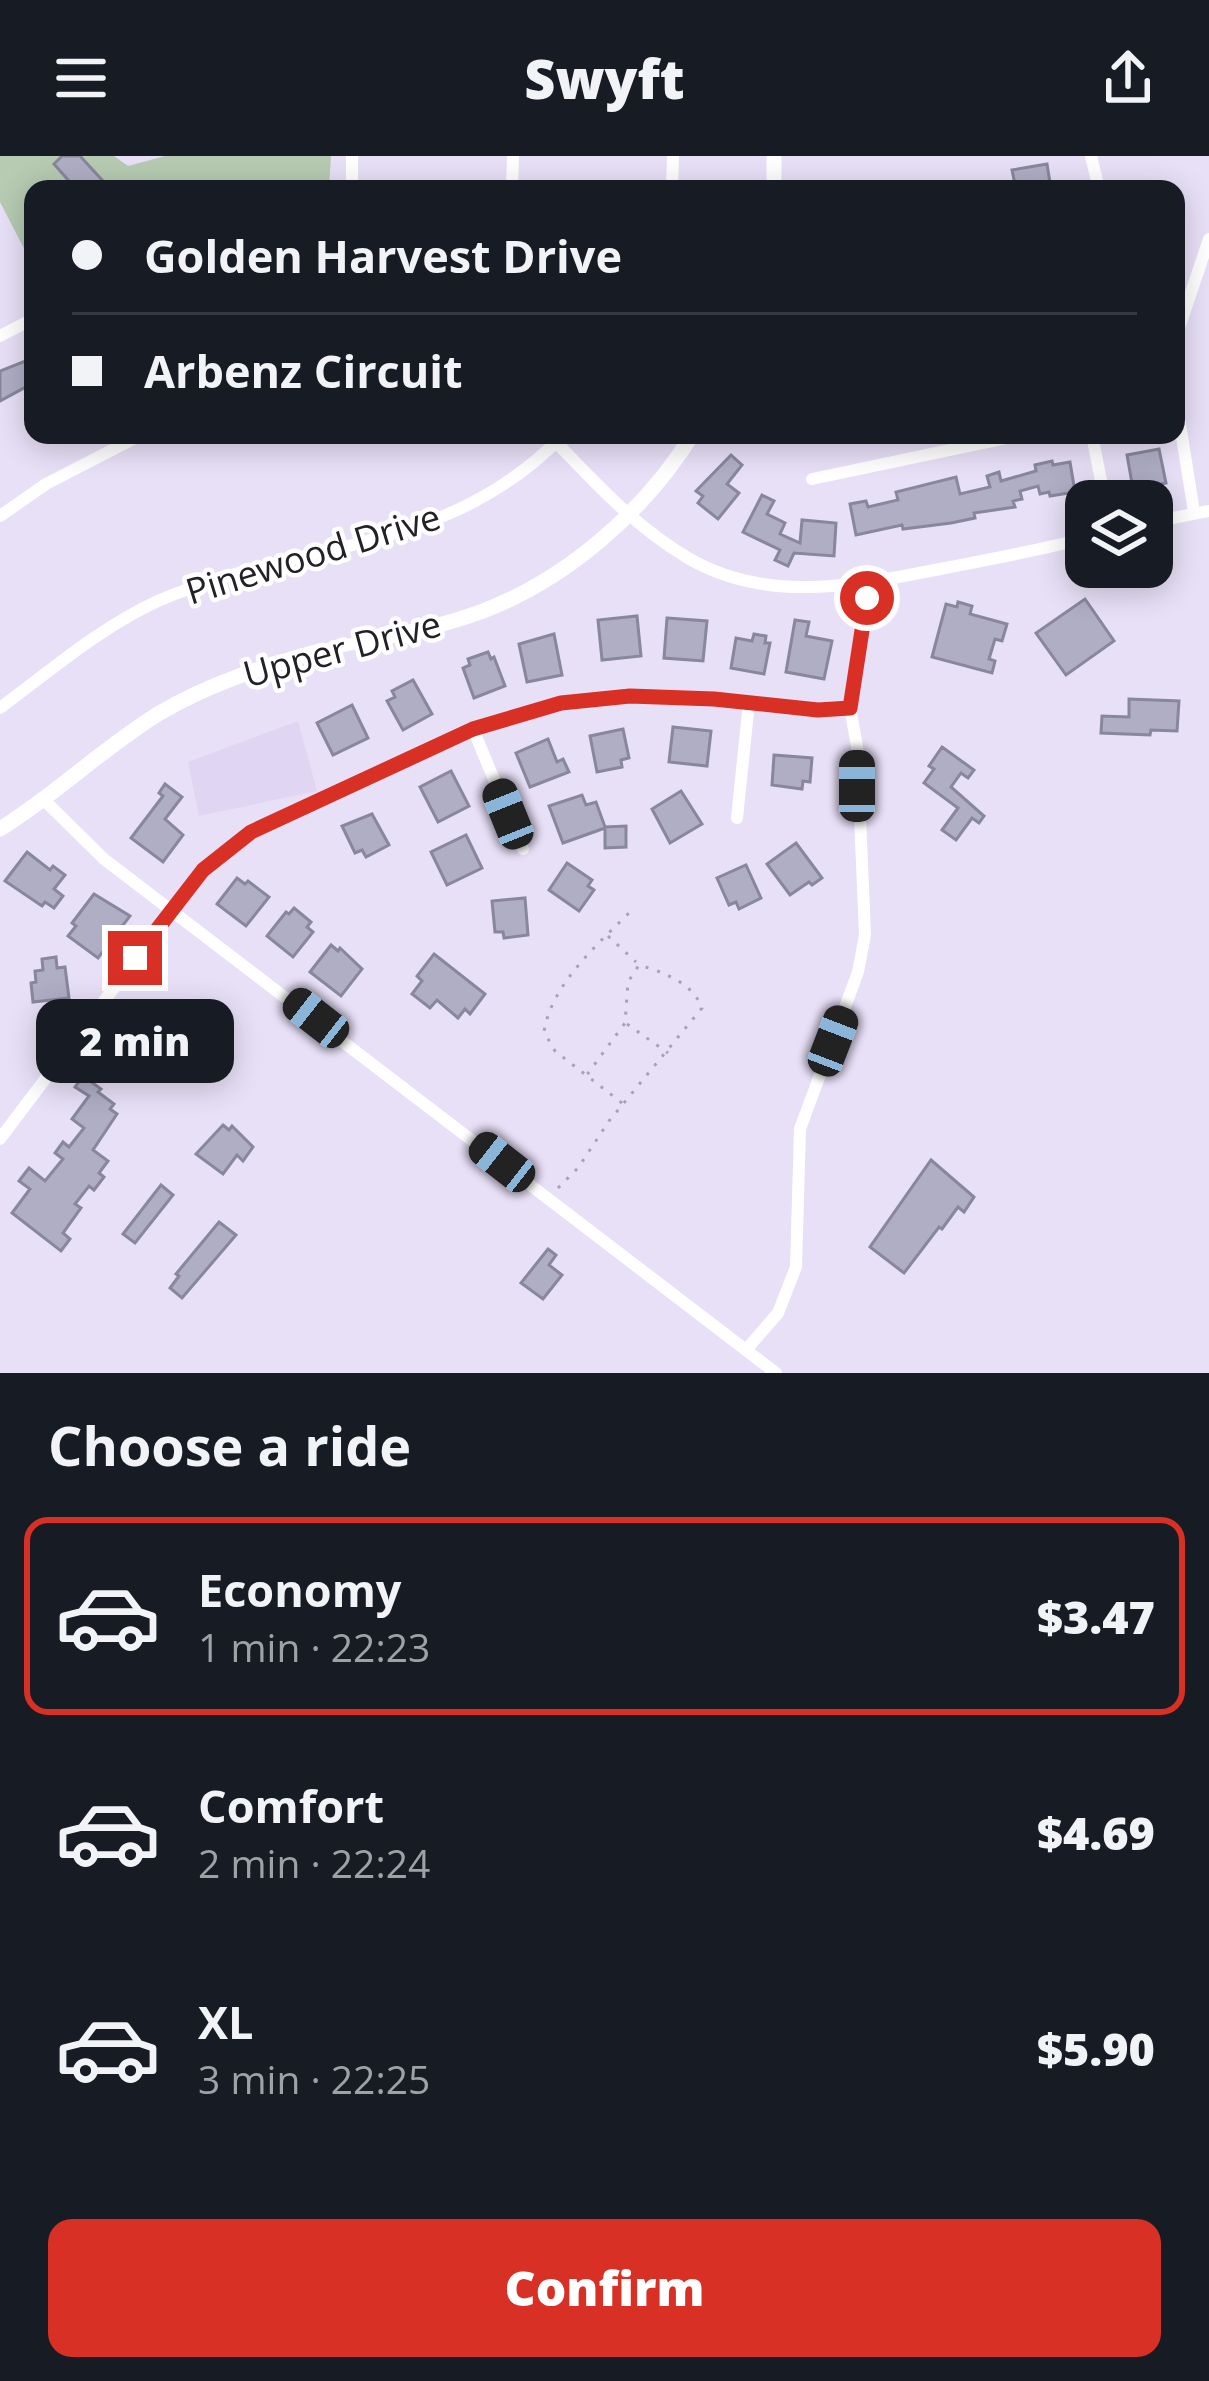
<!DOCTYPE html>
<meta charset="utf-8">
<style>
:root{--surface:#171b24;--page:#242831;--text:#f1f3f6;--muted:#9ea1a6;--line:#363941;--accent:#d93025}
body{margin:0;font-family:"Open Sans",sans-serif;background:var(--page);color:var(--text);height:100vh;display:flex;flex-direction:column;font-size:45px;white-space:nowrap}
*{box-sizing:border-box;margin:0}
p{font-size:39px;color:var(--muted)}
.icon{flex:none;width:66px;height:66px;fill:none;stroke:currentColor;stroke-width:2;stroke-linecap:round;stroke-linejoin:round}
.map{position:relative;height:1217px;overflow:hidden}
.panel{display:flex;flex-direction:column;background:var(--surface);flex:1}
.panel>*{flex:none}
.top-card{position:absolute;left:24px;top:24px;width:1161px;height:264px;border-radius:24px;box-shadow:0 6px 30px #0003;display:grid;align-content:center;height:264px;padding:0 48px;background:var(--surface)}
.controls{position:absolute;left:1065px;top:324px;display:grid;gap:24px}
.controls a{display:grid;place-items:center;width:108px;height:108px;border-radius:24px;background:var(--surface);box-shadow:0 6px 30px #0003;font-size:60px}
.end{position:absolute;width:54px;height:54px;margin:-27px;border:15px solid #d93025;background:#fff;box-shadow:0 0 0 6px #fff}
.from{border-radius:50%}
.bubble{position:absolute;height:84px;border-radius:24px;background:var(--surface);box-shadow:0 6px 30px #0003;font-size:39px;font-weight:800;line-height:84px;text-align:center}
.car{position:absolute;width:36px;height:72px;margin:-36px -18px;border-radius:15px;box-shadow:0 0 9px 3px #0007;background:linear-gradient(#222 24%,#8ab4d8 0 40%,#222 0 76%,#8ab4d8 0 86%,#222 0)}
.top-card b{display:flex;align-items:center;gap:42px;height:114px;font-size:45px}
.top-card b+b{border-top:3px solid var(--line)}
.top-card i{width:30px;height:30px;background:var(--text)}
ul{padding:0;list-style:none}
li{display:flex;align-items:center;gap:36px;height:198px;margin:0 24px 18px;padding:0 24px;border:6px solid transparent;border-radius:24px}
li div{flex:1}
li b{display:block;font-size:45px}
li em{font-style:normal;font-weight:800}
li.active{border-color:var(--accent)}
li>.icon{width:108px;height:108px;stroke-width:1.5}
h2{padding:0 48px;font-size:54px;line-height:144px}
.cta{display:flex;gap:24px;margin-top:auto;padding:24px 48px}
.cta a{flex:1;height:138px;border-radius:24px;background:var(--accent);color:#fff;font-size:48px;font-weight:800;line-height:138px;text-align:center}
header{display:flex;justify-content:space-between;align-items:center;height:156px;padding:0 48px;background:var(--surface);font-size:54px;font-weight:800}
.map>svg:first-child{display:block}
.built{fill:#e0d5f3}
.green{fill:#b6cbb2}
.building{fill:#b0aec5;stroke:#88879c;stroke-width:3}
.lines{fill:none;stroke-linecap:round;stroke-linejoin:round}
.path{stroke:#a9a2b5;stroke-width:3;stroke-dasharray:3 9;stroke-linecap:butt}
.minor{stroke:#fff;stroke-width:12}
.major{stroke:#fff;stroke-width:15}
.route{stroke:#d93025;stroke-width:15}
.labels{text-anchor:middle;stroke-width:9;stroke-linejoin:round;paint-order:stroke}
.street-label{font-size:36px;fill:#232028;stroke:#fff}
</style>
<header><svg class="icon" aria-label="menu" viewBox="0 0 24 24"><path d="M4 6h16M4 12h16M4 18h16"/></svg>Swyft<svg class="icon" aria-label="share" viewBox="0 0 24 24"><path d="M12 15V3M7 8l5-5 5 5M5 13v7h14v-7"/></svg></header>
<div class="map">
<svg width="1209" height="1217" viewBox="0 0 1209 1217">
<rect width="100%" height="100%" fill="#e8e0f7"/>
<path class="built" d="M298 565 317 635 199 660 188 606Z"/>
<path class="green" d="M0 0H114L128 10 165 0H331L329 32 33 33V110L0 46Z"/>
<g class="building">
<path d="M62 0H80L102 24 92 33H76L54 8Z"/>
<path d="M1047 8 1051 33H1016L1012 14Z"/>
<path d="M33 202V227L0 245V215Z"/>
<path d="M1159 293 1166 327 1133 333 1127 299Z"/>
<path d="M731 299 742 309 727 328 739 337 718 363 698 347 703 340 696 335Z"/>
<path d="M1052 305 1053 309 1070 306 1075 336 1050 340 1049 336 1040 338 1038 330 1020 335 1022 343 1013 345 1015 351 974 357 975 362 951 367 903 373 902 369 856 379 850 348 866 345 868 351 898 344 896 336 956 321 960 338 990 331 987 320 999 316 1001 325 1036 315 1035 309Z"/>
<path d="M762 339 774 345 767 358 785 367 780 378 800 387 802 364 836 367 834 400 794 397 788 410 775 404 780 394 743 376Z"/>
<path d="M1085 443 1114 485 1066 519 1036 477Z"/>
<path d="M958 446 972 450 970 458 1007 468 1002 485 995 483 989 503 995 505 992 517 932 501 946 448 957 451Z"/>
<path d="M637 460 641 500 602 504 598 464Z"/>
<path d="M667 462 707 465 703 505 664 502Z"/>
<path d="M795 464 809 466 806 480 832 485 824 523 786 516Z"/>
<path d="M554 478 562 519 527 526 519 488Z"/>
<path d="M754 478 766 480 765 487H770L764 518 731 512 736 482 752 485Z"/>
<path d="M488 496 491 503 494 501 505 530 474 542 463 512 470 509 468 503Z"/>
<path d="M413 524 432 558 403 574 387 545 395 541 392 535Z"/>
<path d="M1129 543 1179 545 1177 575 1151 574 1150 579 1101 577 1102 560 1129 561Z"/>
<path d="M352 549 368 582 333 599 317 567Z"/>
<path d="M673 571 711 575 707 610 669 606Z"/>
<path d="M623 573 629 602 621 604 622 611 597 616 590 580Z"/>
<path d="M548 583 557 606 563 603 569 616 530 631 516 597Z"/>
<path d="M942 591 974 614 968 622 961 617 951 631 984 660 979 667 972 662 956 684 942 674 958 652 924 627 934 613 929 610Z"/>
<path d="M774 599 812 602 810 626 803 625 802 633 772 629Z"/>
<path d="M451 615 469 650 438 666 420 631Z"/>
<path d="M165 628 182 641 165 663 183 679 163 706 131 682 163 640 159 637Z"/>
<path d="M681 635 702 668 670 687 652 653Z"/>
<path d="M582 639 586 649 596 646 605 671 626 670V691L605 692V672L563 687 549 650Z"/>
<path d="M372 658 389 689 366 701 362 694 355 697 342 670Z"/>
<path d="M466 679 482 712 447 729 431 696Z"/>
<path d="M796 687 822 722 812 729 809 726 790 739 767 708Z"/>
<path d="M27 696 50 714 53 710 65 719 54 733 63 740 54 752 45 746 42 750 5 725Z"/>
<path d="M567 707 592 724 588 730 594 734 579 755 549 734Z"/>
<path d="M746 709 761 742 739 753 736 746 729 749 717 722Z"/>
<path d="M237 722 245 728 248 725 269 741 246 770 217 748Z"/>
<path d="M94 738 130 760 98 802 68 780 76 770 72 767Z"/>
<path d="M525 742 528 779 504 782 503 776H495L492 745Z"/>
<path d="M294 752 311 766 307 771 313 776 293 801 267 780 286 756 289 758Z"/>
<path d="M331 789 338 795 340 792 362 813 341 840 310 816Z"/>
<path d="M434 798 485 838 470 858 465 853 458 862 437 844 430 852 412 838 422 825 417 820Z"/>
<path d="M56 801 57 812 65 811 69 842 33 846 31 827 36 826 35 815 43 814 42 803Z"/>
<path d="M114 862 140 881 179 875 181 894 136 899 130 907 101 879Z"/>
<path d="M83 920 101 933 98 936 114 948 110 953 117 958 93 994 108 1005 99 1017 104 1021 94 1034 89 1030 75 1048 81 1052 63 1077 70 1083 61 1095 12 1057 30 1033 19 1025 29 1012 45 1025 63 1003 55 997 63 986 69 991 84 972 72 963 89 940 75 931Z"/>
<path d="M223 969 229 974 232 970 253 991 243 1005 237 999 223 1018 196 998Z"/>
<path d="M931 1004 974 1041 964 1056 958 1051 942 1073 939 1071 904 1117 870 1091Z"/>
<path d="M161 1029 173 1039 135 1087 123 1078Z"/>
<path d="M219 1066 236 1079 182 1142 170 1132 179 1120 176 1118Z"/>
<path d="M548 1093 556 1099 549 1109 562 1119 543 1143 521 1127Z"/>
</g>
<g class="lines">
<g class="path">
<path d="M608 780 636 806"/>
<path d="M627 868 668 897"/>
<path d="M622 947 555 895 544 876C551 828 600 786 633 753"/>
<path d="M558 1032 578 1012 609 965 702 852C693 827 663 816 639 809L628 826 625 867 586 920"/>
</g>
<g class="minor">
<path d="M352 0V33"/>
<path d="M1091 0 1099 33"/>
<path d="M512 33 513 0"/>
<path d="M672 33 673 0"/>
<path d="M0 180 33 163"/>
<path d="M1176 181 1209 83"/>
<path d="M1176 243 1194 356"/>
<path d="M1092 279 1105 345"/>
<path d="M556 286C597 329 636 371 688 402 770 450 863 428 950 411 996 402 1041 394 1086 382"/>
<path d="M812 323 1021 279"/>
<path d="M0 360 46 328 141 279"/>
<path d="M1152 366 1209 355"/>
<path d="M323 494 367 485"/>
<path d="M0 552C50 515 102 470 160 444 303 383 447 400 563 279"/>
<path d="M473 573 523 693"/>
<path d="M45 645 104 703 776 1217"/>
<path d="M737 662 749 546"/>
<path d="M0 983 203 714 251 676 473 573 561 547 630 540 714 543 818 554 850 552"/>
<path d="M746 1194 778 1157 796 1111 800 973 858 816 865 779 857 590 850 552 869 428"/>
</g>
<g class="major">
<path d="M774 33V0"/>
<path d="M367 485C406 477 446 469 483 455 567 423 645 355 692 279"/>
<path d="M0 673C55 639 103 592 158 558 210 527 265 510 323 494"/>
</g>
</g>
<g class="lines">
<path class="route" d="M135 802 203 714 251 676 473 573 561 547 630 540 714 543 818 554 850 552 867 442"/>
</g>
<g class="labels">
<g class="street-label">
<text transform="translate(313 398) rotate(-17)" y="13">Pinewood Drive</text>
<text transform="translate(342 493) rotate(-15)" y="13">Upper Drive</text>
</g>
</g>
</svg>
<div class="controls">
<a><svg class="icon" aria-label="layers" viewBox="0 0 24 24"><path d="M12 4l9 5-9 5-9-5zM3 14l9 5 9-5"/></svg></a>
</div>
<i class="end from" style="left:867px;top:442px"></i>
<i class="end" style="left:135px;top:802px"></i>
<div class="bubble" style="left:36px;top:843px;width:198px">2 min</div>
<i class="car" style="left:857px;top:630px;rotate:0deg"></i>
<i class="car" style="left:508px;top:658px;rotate:338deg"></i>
<i class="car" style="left:316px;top:862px;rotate:308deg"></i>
<i class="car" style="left:833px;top:885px;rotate:21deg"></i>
<i class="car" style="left:502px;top:1006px;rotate:308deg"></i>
<div class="top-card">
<b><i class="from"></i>Golden Harvest Drive</b>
<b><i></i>Arbenz Circuit</b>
</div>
</div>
<section class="panel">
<h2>Choose a ride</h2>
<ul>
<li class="active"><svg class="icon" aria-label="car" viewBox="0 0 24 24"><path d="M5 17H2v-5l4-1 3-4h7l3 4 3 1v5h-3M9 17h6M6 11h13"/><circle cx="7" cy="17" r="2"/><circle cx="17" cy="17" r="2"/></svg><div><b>Economy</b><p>1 min · 22:23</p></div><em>$3.47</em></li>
<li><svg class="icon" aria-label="car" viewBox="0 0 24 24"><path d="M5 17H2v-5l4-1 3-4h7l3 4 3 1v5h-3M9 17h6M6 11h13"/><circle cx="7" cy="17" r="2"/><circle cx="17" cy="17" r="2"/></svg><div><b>Comfort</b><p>2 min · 22:24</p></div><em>$4.69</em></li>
<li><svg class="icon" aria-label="car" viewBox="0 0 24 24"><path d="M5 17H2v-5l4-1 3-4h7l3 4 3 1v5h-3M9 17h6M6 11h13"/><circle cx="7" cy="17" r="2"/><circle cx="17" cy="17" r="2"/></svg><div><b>XL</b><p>3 min · 22:25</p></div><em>$5.90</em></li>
</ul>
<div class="cta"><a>Confirm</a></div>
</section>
